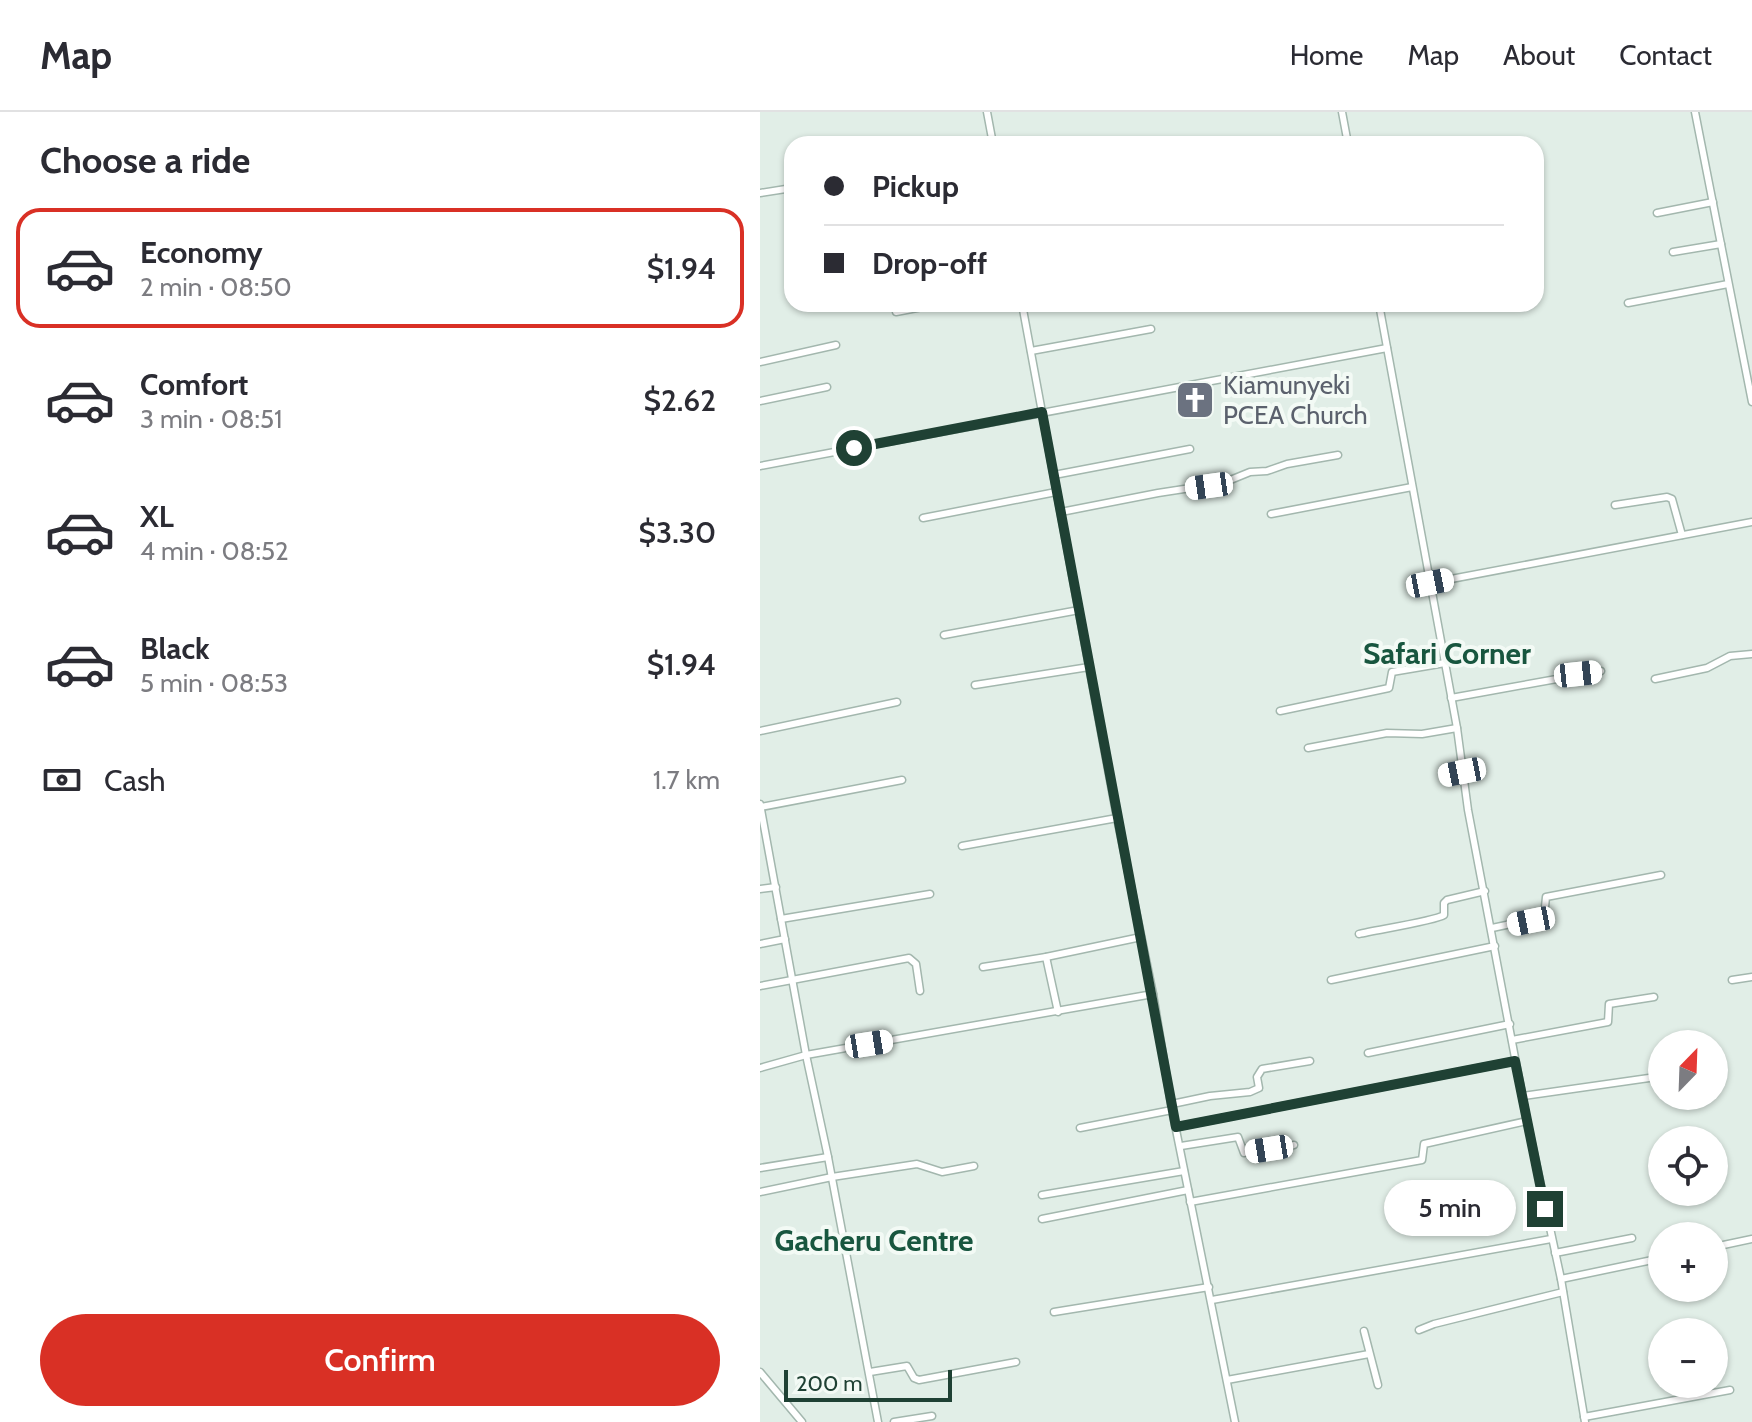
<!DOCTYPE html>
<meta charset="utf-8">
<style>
:root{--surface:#fff;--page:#f2f2f3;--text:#2b2b33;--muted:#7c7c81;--line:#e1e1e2;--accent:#d93025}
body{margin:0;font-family:Cabin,sans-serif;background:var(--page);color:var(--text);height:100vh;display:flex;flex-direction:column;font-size:30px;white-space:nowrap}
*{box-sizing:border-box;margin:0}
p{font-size:26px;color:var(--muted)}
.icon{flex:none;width:44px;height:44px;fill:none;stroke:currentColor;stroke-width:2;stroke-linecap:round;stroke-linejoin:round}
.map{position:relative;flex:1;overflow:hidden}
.details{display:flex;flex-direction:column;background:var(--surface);width:760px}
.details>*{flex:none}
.guide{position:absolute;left:24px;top:24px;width:760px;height:176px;border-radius:24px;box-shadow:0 2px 6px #0004;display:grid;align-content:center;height:176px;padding:0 40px;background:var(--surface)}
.needle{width:52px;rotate:23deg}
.controls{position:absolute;left:888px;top:918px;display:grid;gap:16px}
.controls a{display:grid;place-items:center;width:80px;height:80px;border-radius:50%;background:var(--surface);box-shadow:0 2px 6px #0004;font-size:40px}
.scale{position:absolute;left:24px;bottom:20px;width:168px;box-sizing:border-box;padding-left:8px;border:4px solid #1f4134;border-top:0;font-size:22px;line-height:28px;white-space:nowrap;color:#1f4134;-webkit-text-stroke:6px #f3faf5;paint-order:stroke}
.end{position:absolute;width:36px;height:36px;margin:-18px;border:10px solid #1f4134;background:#fff;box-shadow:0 0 0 4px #fff}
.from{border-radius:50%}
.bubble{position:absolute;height:56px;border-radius:28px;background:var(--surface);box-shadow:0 2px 6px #0004;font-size:26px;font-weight:600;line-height:56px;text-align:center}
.car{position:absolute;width:24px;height:48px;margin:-24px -12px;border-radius:10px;box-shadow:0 0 6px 2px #0007;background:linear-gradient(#fff 24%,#345 0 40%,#fff 0 76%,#345 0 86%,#fff 0)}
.guide b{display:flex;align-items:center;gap:28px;height:76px;font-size:30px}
.guide b+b{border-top:2px solid var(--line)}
.guide i{width:20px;height:20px;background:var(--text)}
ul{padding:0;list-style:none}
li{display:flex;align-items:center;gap:24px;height:120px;margin:0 16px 12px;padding:0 24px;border:4px solid transparent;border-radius:24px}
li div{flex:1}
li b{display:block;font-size:30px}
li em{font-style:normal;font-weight:600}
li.on{border-color:var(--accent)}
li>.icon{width:72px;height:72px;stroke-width:1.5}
h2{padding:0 40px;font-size:36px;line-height:96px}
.pay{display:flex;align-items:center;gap:20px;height:88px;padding:0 40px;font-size:30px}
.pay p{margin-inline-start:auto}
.cta{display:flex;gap:16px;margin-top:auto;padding:16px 40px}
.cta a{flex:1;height:92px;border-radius:48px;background:var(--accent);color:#fff;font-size:32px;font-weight:600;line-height:92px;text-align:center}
header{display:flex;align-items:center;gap:48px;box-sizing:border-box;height:112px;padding:0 40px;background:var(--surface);border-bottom:2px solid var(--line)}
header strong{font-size:38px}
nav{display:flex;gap:44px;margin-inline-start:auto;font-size:28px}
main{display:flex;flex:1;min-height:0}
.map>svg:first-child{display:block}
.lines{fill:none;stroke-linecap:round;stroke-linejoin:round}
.minor-casing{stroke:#a3b7ae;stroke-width:9}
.minor{stroke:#fff;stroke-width:6}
.route{stroke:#1f4134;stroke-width:10}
.labels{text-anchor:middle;stroke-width:8;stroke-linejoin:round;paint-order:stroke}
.worship-label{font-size:26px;fill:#5b616d;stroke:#f3faf5;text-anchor:start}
.quarter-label{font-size:30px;font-weight:bold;fill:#18563f;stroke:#f3faf5}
</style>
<header>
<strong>Map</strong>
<nav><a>Home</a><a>Map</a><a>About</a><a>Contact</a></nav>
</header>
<main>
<section class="details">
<h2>Choose a ride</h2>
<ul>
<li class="on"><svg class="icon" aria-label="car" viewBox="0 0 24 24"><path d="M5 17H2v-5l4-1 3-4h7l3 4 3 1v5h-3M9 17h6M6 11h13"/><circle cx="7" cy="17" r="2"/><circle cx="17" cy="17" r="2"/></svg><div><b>Economy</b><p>2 min · 08:50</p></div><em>$1.94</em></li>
<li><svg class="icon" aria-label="car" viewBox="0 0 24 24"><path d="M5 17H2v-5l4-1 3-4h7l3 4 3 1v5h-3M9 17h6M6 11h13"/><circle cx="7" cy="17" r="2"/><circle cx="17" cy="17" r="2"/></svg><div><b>Comfort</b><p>3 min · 08:51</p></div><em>$2.62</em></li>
<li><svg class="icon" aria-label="car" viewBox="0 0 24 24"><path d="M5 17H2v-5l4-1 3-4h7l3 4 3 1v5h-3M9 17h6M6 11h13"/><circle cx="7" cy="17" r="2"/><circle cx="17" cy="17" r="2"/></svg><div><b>XL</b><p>4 min · 08:52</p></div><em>$3.30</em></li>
<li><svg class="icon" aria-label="car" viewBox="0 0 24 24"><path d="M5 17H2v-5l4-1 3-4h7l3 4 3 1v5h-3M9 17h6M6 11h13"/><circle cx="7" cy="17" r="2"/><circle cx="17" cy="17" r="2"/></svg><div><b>Black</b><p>5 min · 08:53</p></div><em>$1.94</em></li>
</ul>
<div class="pay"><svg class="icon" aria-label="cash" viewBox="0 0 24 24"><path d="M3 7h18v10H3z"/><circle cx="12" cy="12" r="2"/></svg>Cash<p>1.7 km</p></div>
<div class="cta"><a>Confirm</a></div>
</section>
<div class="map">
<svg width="992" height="1310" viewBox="0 0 992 1310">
<rect width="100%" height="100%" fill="#e1eee7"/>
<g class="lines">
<g class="minor-casing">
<g id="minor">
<path d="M227 0 233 32"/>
<path d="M582 0 588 32"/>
<path d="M935 0 992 290"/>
<path d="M0 81 32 76"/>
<path d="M897 101 953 90"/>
<path d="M913 140 961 132"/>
<path d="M868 191 968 172"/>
<path d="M262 192 357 706 393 882 412 998 475 1310"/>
<path d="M619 192 697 616 708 698 767 1009 801 1167 825 1310"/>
<path d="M136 200 178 192"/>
<path d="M271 239 391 217"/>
<path d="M0 250 76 233"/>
<path d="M0 289 67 275"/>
<path d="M0 354 627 236"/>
<path d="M294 363 430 337"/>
<path d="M855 393 907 385 912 387 922 423"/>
<path d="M301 400 398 381 463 371 490 360 507 359 527 352 578 343"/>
<path d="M511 402 652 375"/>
<path d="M163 406 296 380"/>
<path d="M670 471 992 410"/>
<path d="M184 523 319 498"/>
<path d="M895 567 947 556 970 544 992 542"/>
<path d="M215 573 329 555"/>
<path d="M691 586 841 559"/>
<path d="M520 599 629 576 632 560 685 551"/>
<path d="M0 619 137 590"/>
<path d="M548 636 627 621 662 622 697 616"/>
<path d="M685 663 702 660"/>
<path d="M0 692 46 943 68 1045 118 1310"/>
<path d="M1 695 142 668"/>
<path d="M202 734 357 706"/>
<path d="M0 777 16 775"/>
<path d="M21 807 170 782"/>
<path d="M732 816 784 805 786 785 901 763"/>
<path d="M599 822C615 818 675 809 684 803V791L687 788 725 779"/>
<path d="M0 832 25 827"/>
<path d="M286 845 298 900"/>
<path d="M223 855 286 845 381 825"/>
<path d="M571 868 735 834"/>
<path d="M972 868 992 865"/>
<path d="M0 874 149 846 156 852 160 879"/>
<path d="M752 928 848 910 849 892 894 885"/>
<path d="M608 941 750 912"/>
<path d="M0 956 46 943 393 882"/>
<path d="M763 984 896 965"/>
<path d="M412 992 450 984 490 980 499 976 497 965 502 957 550 949"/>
<path d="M416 1015 755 949"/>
<path d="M320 1016 412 998"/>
<path d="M421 1034 478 1025 484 1041 534 1033"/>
<path d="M0 1056 68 1045"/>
<path d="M0 1080 72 1065 157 1052 182 1060 214 1054"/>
<path d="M282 1083 424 1059"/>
<path d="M430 1090 662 1048 664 1032 767 1009"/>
<path d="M282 1107 428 1078"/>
<path d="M954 1135 992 1127"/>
<path d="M795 1141 872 1126"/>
<path d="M801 1167 902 1146"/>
<path d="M452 1188 791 1127"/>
<path d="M294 1200 449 1175"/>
<path d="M659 1218 674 1212 803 1180"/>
<path d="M604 1219 618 1273"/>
<path d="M0 1260 42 1310"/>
<path d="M110 1260 147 1254 154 1266 159 1268 256 1250"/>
<path d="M467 1268 609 1242"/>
<path d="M824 1305 970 1278"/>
<path d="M134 1310 172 1304"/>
</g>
</g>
<use href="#minor" class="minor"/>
</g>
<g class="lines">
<path class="route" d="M94 336 282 300 416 1015 755 949 785 1097"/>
</g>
<defs>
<g id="church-square" transform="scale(2)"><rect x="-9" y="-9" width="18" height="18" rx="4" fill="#6b7280" stroke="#f3faf5"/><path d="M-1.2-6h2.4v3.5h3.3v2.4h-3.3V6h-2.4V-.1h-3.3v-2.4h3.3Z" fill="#fff"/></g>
</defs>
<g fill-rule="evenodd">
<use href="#church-square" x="435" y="288"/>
</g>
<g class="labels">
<g class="worship-label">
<text x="463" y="282">Kiamunyeki<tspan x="463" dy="30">PCEA Church</tspan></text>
</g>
<g class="quarter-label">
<text x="687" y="552">Safari Corner</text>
<text x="114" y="1139">Gacheru Centre</text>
</g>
</g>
</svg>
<div class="controls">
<a><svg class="needle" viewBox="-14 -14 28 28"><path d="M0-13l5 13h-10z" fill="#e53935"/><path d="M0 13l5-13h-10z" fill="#7c7c81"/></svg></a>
<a><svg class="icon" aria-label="locate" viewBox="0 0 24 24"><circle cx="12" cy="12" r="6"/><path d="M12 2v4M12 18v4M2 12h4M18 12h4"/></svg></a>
<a>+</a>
<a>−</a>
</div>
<div class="scale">200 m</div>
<i class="end from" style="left:94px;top:336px"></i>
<i class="end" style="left:785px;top:1097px"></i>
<div class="bubble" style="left:624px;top:1068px;width:132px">5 min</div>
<i class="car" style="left:449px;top:374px;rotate:262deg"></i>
<i class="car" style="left:670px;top:471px;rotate:79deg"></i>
<i class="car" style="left:818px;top:562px;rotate:84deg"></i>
<i class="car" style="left:702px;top:660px;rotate:259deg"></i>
<i class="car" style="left:771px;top:809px;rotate:259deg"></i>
<i class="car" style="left:109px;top:932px;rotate:81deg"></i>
<i class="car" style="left:509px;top:1037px;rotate:261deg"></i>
<div class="guide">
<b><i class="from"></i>Pickup</b>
<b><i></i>Drop-off</b>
</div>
</div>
</main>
